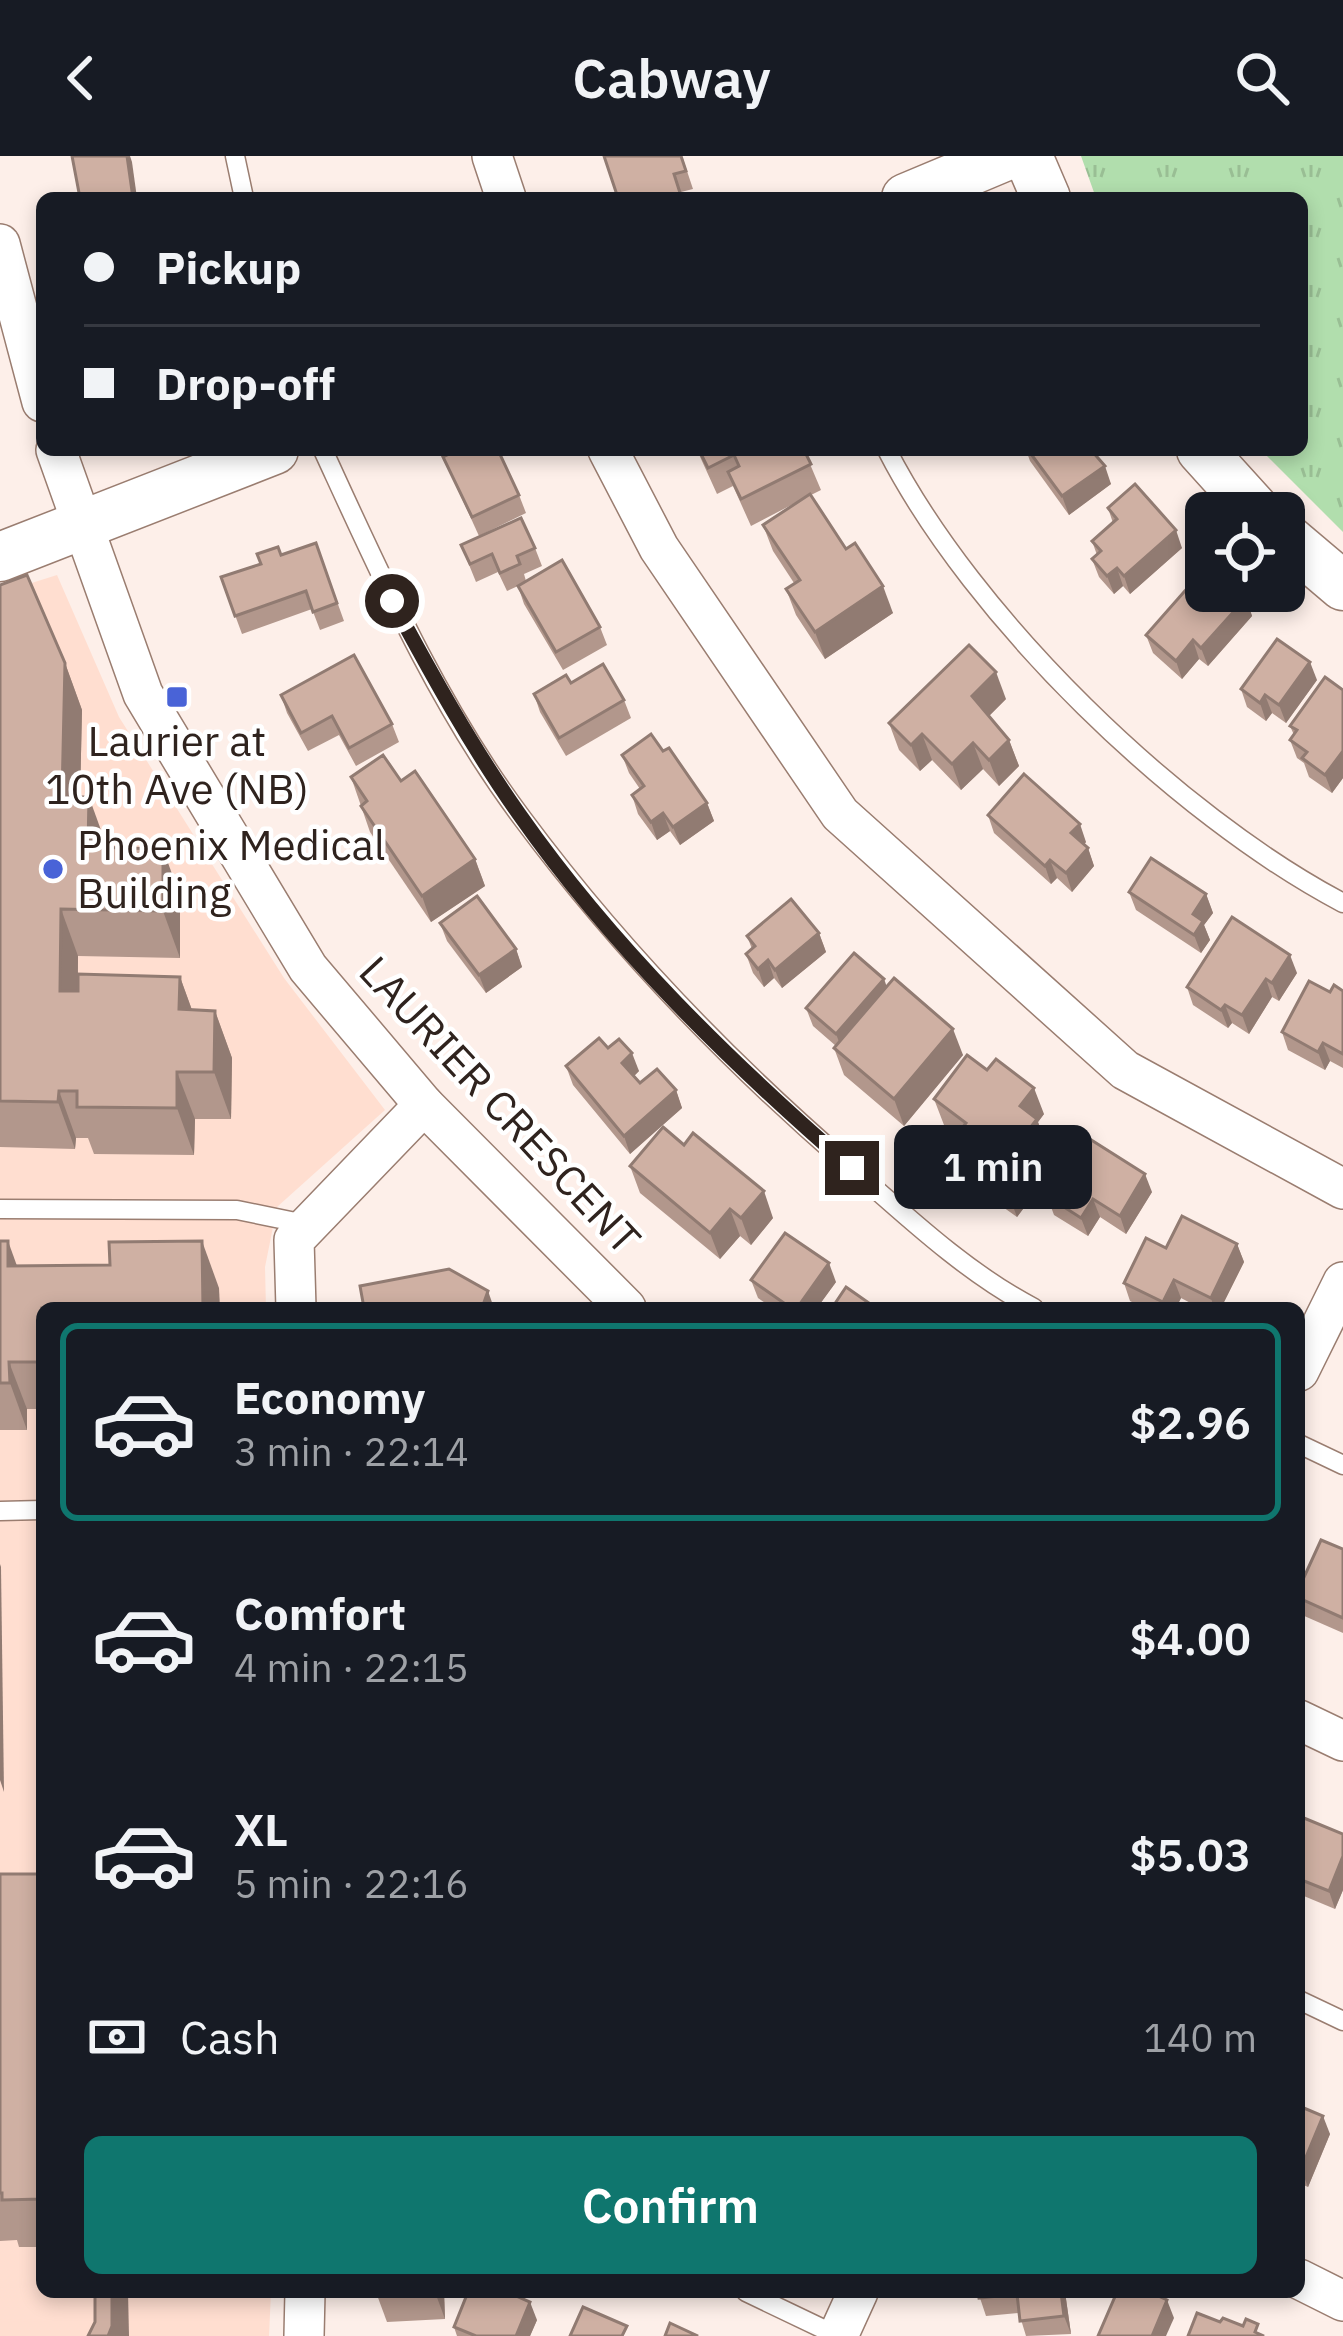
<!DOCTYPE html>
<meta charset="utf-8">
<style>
:root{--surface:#171b24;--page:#242831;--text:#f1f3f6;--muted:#9ea1a6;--line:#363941;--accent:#0f766e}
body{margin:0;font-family:"IBM Plex Sans",sans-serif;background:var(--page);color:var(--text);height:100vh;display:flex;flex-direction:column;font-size:45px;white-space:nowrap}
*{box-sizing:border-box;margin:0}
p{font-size:39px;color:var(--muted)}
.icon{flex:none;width:66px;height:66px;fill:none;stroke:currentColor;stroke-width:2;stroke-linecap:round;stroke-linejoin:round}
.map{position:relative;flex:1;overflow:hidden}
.panel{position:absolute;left:36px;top:1146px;width:1269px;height:996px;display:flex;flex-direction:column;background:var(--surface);border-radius:18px;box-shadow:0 6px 18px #0003}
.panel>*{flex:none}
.guide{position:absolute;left:36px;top:36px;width:1272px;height:264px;border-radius:18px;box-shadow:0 6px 18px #0003;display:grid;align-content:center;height:264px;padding:0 48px;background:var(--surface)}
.fabs{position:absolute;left:1185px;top:336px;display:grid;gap:24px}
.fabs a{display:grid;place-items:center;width:120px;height:120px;border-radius:18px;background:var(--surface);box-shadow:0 6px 18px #0003;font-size:60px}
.end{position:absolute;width:54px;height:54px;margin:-27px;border:15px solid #2f231e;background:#fff;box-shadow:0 0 0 6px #fff}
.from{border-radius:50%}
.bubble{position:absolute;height:84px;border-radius:18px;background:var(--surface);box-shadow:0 6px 18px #0003;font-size:39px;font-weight:600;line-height:84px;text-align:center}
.guide b{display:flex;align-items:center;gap:42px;height:114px;font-size:45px}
.guide b+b{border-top:3px solid var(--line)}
.guide i{width:30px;height:30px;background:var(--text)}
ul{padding:21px 0 0;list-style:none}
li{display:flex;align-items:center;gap:36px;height:198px;margin:0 24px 18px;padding:0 24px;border:6px solid transparent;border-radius:18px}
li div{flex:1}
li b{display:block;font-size:45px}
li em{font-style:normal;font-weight:600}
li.on{border-color:var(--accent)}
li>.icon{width:108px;height:108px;stroke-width:1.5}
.pay{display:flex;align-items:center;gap:30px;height:132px;padding:0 48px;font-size:45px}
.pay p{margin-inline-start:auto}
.cta{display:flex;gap:24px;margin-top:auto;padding:24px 48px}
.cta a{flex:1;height:138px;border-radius:18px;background:var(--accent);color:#fff;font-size:48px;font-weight:600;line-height:138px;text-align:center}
header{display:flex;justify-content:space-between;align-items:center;height:156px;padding:0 48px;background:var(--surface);font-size:54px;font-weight:600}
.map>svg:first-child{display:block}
.built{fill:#ffded0}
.park{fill:url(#park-tufts)}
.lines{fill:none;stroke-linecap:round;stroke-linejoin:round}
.service-casing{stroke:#9a7d70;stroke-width:21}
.minor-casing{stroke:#9a7d70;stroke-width:42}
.tertiary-casing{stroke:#9a7d70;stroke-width:51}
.service{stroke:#fff;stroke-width:18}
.minor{stroke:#fff;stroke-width:39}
.tertiary{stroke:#fff;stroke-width:48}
.wall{fill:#b2978c}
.shaded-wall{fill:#917b72}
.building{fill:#cfb0a3;stroke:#917b72;stroke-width:3}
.route{stroke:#2f231e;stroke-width:15}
.poi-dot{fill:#4963d7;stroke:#fff;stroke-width:4.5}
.labels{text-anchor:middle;stroke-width:9;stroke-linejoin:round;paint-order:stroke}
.poi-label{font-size:42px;fill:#2f231e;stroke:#fff}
.street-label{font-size:42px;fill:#2f231e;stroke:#fff}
</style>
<header><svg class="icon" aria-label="back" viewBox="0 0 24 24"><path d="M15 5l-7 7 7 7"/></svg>Cabway<svg class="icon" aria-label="search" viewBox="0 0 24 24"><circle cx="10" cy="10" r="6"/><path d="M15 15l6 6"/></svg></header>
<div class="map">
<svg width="1343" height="2180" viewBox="0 0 1343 2180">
<defs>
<pattern id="park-tufts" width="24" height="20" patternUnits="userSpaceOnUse" patternTransform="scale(3)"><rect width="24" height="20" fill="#b1dead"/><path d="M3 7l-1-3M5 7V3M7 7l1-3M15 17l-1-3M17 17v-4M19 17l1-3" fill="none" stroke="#99be94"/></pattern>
</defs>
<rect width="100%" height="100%" fill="#fdefe9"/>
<path class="built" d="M57 419 119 561 284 822 385 954 277 1051 265 1111 266 1152H42V2136H271L269 2180H0V437Z"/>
<path class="park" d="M1081 0H1343V376L1261 294H1302V42H1096Z"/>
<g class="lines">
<g class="service-casing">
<g id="service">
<path d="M235 0 244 42"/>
<path d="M323 294C381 420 438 550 522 662 617 790 726 903 846 1007 903 1057 966 1117 1034 1152"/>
<path d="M887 294C973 462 1176 659 1343 747"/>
<path d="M0 1053 237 1054 310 1069"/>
<path d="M1299 1288 1343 1309"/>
<path d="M0 1355 42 1354"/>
<path d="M1299 1844 1343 1865"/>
<path d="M746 2136 838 2180"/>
</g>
</g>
<g class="minor-casing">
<g id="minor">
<path d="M492 0 506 42"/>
<path d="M0 88 42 246"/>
<path d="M56 294 143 538 308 812 424 949 626 1152"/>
<path d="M608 294 659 392 840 658 1125 914 1343 1033"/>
<path d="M296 1152 294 1084 424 949"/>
<path d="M1299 1215 1343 1126"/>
<path d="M1299 1564 1343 1585"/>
<path d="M1299 2123 1343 2145"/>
<path d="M304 2180 305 2136"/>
<path d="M838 2180 858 2136"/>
</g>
</g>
<g class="tertiary-casing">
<g id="tertiary">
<path d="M1028 0 1046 42"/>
<path d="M906 42 1006 0"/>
<path d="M1201 294 1258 357"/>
<path d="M1284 380 1343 430"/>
<path d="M0 401 274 294"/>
</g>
</g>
<use href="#service" class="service"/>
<use href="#minor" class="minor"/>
<use href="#tertiary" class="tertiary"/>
</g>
<g class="wall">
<path d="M682 0 693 33 681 36 683 42H618Z"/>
<path d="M697 294H804L821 334 811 339 846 393 893 457 825 503 796 459 786 433 794 427 773 395 763 369 799 345 751 370 733 330 717 338Z"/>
<path d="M1026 294H1091L1111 328 1069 359 1030 305Z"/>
<path d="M443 301 519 339 526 357 479 380Z"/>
<path d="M1108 352 1182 392 1130 438 1123 430 1114 438 1099 421 1092 403 1097 399 1092 385 1113 367Z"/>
<path d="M316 387 344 465 320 474 312 453 242 478 221 421Z"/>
<path d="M461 389 535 392 542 410 524 418 526 425 600 471 607 489 563 514 524 448 518 430 507 435 498 416 476 426Z"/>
<path d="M0 429 65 507 82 554 80 641 106 691 180 740V802L78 800V835L180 821 192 854 215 855 232 902 231 963H195L194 999 94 998 88 982H76L75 993 0 991Z"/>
<path d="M1246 442 1252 460 1208 510 1199 503 1182 523 1153 497 1146 479Z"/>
<path d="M1317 524 1286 567 1272 557 1266 565 1247 551 1241 533Z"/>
<path d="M571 527 624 544 631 562 566 600 540 556 534 538Z"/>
<path d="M1343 534V622L1332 637 1309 621 1304 607 1297 602 1290 584 1294 579 1290 570Z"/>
<path d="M281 539 392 568 399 586 356 610 339 579 308 595 287 557Z"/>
<path d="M1006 543 989 560 1009 584 1019 610 999 630 983 613 961 634 932 604 920 615 899 594 889 567Z"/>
<path d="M663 595 707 647 714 665 680 689 670 675 657 684 638 658 632 639 640 633 629 617 622 599Z"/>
<path d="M351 621 475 703 485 730 431 766 370 676Z"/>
<path d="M988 659 1086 686 1084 689 1088 692 1094 710 1072 736 1057 722 1051 728 994 677Z"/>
<path d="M1129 736 1206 738 1213 757 1204 769 1210 784 1201 797 1136 754Z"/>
<path d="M440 767 516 793 522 811 486 837 447 785Z"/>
<path d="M819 777 826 796 782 832 774 822 764 831 753 817 746 798 752 793 747 780Z"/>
<path d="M1297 817 1279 845 1272 841 1249 878 1232 867 1228 872 1193 849 1187 831Z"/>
<path d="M887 831 963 899 904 970 844 919 834 892 836 890 813 870 806 852Z"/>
<path d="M1343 835V912L1330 905 1325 914 1288 894 1282 876 1330 836Z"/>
<path d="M608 892 639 915 634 920 640 927 676 934 682 952 630 998 573 929 566 910Z"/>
<path d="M934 943 1044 958 1038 966 1046 990 1030 1011 1038 1033 1017 1061 993 1044 984 1017 986 1014 970 1002 964 984 944 969Z"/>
<path d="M630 1010 773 1062 751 1089 740 1080 720 1103 640 1037Z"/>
<path d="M1152 1036 1126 1078 1100 1061 1088 1080 1054 1059 1047 1040Z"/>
<path d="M0 1085 17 1110 219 1132 42 1152V1253H27V1274H0Z"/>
<path d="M1237 1088 1244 1106 1221 1152H1200L1181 1142 1176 1152H1144L1130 1145 1124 1127 1166 1092Z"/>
<path d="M751 1124 836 1126 817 1152H772L758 1142Z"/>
<path d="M1343 1393V1477L1302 1459 1299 1450V1432Z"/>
<path d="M1299 1660 1343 1678V1734L1335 1753 1299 1738Z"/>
<path d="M0 1718H42V2091H19L17 2084 0 2085Z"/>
<path d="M1299 1950 1330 1978 1308 2031 1299 2027Z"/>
<path d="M444 2136 445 2163 387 2166 377 2139Z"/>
<path d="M978 2136H1065L1071 2178 1026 2180 1019 2157 986 2160Z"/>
<path d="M537 2164 530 2180H457L454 2171Z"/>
</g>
<g class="shaded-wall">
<path d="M127 0H130L132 6 137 42H133Z"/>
<path d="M1105 310 1111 328 1069 359 1062 340Z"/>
<path d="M1176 374 1182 392 1130 438 1124 420Z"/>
<path d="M1117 412 1123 430 1114 438 1107 420Z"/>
<path d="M883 430 893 457 825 503 815 476Z"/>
<path d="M1246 442 1252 460 1208 510 1201 492Z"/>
<path d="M1193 484 1199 503 1182 523 1176 505Z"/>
<path d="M1310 506 1317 524 1286 567 1279 549Z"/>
<path d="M65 507 82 554 79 688 62 641Z"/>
<path d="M996 516 1006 543 982 567 972 540Z"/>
<path d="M1265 539 1272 557 1266 565 1260 547Z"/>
<path d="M922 578 932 604 920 615 911 589Z"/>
<path d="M1009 584 1019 610 999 630 989 604Z"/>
<path d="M973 587 983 613 961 634 952 608Z"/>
<path d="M1343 595V622L1332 637 1325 619Z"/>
<path d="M89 641 106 688 105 738 88 691Z"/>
<path d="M707 647 714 665 680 689 673 671Z"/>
<path d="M663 657 670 675 657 684 651 666Z"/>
<path d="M1080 668 1086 686 1077 695 1071 677Z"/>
<path d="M1088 692 1094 710 1072 736 1066 717Z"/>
<path d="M163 693 180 740V802L163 755Z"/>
<path d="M475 703 485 730 431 766 422 740Z"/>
<path d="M1050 704 1057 722 1051 728 1045 710Z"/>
<path d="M1206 738 1213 757 1204 769 1210 784 1201 797 1194 779 1193 758Z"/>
<path d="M61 753 78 800 77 882 60 835Z"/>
<path d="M819 777 826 796 782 832 775 814Z"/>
<path d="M516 793 522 811 486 837 479 819Z"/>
<path d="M1290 799 1297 817 1279 845 1272 827Z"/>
<path d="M768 804 774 822 764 831 758 813Z"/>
<path d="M180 821 197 868 179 853Z"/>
<path d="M884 823 891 842 843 896 836 878Z"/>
<path d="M1266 823 1272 841 1249 878 1242 859Z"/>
<path d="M1225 849 1232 867 1228 872 1221 854Z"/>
<path d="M215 855 232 902 231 963 214 916Z"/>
<path d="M953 873 963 899 904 970 894 943Z"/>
<path d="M1323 887 1330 905 1325 914 1318 896Z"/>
<path d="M632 897 639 915 629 925 622 907Z"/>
<path d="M177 916 195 963 194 999 177 952Z"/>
<path d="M1034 932 1044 958 1038 966 1046 990 1030 1011 1038 1033 1017 1061 1007 1034 1020 950Z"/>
<path d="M676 934 682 952 630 998 624 980Z"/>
<path d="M59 935 76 982 75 993 58 946Z"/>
<path d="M1145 1018 1152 1036 1126 1078 1120 1060Z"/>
<path d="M764 1035 773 1062 751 1089 741 1062Z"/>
<path d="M1093 1043 1100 1061 1088 1080 1081 1062Z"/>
<path d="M730 1053 740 1080 720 1103 710 1077Z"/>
<path d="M8 1085 25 1132 8 1110Z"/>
<path d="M202 1085 219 1132 220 1152H203Z"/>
<path d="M1237 1088 1244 1106 1221 1152H1214L1211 1142Z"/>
<path d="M829 1107 836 1126 817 1152H797Z"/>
<path d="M1174 1124 1181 1142 1176 1152H1165L1163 1146Z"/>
<path d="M488 1135 494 1152H482Z"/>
<path d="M9 1206 27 1253V1274L10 1227Z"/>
<path d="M0 1408 1 1411 4 1636 0 1624Z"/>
<path d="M1343 1700V1734L1335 1753 1329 1735Z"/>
<path d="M1323 1960 1330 1978 1308 2031 1301 2013Z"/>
<path d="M112 2136H128L129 2180H108Z"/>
<path d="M435 2136H444L445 2163Z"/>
<path d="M1061 2136H1065L1071 2178 1064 2160Z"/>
<path d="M1167 2144 1174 2162 1166 2180H1152Z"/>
<path d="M530 2146 537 2164 530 2180H516Z"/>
</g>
<g class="building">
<path d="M72 0H127L133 42H80Z"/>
<path d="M604 0H681L686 15 674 18 681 40 676 42H618Z"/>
<path d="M458 294H498L519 339 472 361 443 301Z"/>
<path d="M699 294H804L811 308 741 343 728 316 739 310 734 299 708 312Z"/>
<path d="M1028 294H1091L1105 310 1062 340Z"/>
<path d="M1135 328 1176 374 1124 420 1117 412 1107 420 1092 403 1101 395 1092 385 1117 363 1108 352Z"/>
<path d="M810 338 846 393 855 387 883 430 815 476 786 433 800 424 763 369Z"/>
<path d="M521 362 535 392 517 400 520 408 500 417 492 398 470 408 461 389Z"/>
<path d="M316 387 337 447 313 456 306 435 235 460 221 421 261 408 257 398 278 391 281 399Z"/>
<path d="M562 404 600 471 556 496 518 430Z"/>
<path d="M1206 411V435H1238L1246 442 1201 492 1193 484 1176 505 1146 479Z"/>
<path d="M27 419 65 507 62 641H89L88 691 163 693V755L61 753 60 835H78V818L180 821 179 853 215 855 214 916H177V952L77 951V935H59L58 946 0 945V429Z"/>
<path d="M1277 483 1310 506 1279 549 1265 539 1260 547 1241 533Z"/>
<path d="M969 489 996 516 972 540 1009 584 989 604 973 587 952 608 922 578 911 589 889 567Z"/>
<path d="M354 499 392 568 349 592 332 560 301 577 281 539Z"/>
<path d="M603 508 624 544 559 582 534 538 566 519 571 527Z"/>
<path d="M1325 521 1343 534V595L1325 619 1302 602 1307 596 1290 584 1297 574 1290 570Z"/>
<path d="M651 578 663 595 669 592 707 647 673 671 663 657 651 666 632 639 644 630 622 599Z"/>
<path d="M383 599 401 625 415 615 475 703 422 740 361 650 367 645 351 621Z"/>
<path d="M1024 618 1080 668 1071 677 1088 692 1066 717 1050 704 1045 710 988 659Z"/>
<path d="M1151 702 1206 738 1193 758 1203 765 1194 779 1129 736Z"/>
<path d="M477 740 516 793 479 819 440 767Z"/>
<path d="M791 743 819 777 775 814 768 804 758 813 746 798 755 790 747 780Z"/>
<path d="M1232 761 1290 799 1272 827 1266 823 1242 859 1225 849 1221 854 1187 831Z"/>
<path d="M854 797 884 823 836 878 806 852Z"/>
<path d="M894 822 953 873 894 943 834 892Z"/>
<path d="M1309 825 1330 836 1334 829 1343 835V898L1323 887 1318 896 1282 876Z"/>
<path d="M599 882 608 892 619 883 632 897 622 907 640 927 657 913 676 934 624 980 566 910Z"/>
<path d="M967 899 987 914 996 903 1034 932 1020 950 1037 963 1013 994 1028 1006 1007 1034 984 1017 995 1001 960 975 966 967 934 943Z"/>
<path d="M663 971 684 989 693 977 764 1035 741 1062 730 1053 710 1077 630 1010Z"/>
<path d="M1085 980 1145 1018 1120 1060 1093 1043 1081 1062 1047 1040Z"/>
<path d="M1182 1060 1237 1088 1211 1142 1174 1124 1163 1146 1124 1127 1146 1082 1166 1092Z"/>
<path d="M785 1077 829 1107 797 1152H791L751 1124Z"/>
<path d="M0 1085H8V1110L110 1109 109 1086 202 1085 203 1152H42V1206H9L10 1227H0Z"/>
<path d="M449 1113 488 1135 482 1152H364L360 1130Z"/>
<path d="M846 1131 876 1152H832Z"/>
<path d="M1321 1384 1343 1393V1462L1299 1442V1432Z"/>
<path d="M1299 1660 1343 1678V1700L1329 1735 1299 1723Z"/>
<path d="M0 1718H42V2043L2 2044V2037H0Z"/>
<path d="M1299 1950 1323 1960 1301 2013 1299 2012Z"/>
<path d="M95 2136H112V2170L108 2180H88L95 2166Z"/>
<path d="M377 2136H435L377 2139Z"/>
<path d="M468 2136H507L530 2146 516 2180H476L454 2171Z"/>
<path d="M978 2136H1061L1064 2160 1020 2165 1017 2138 979 2142Z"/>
<path d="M1117 2136H1153L1152 2137 1167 2144 1152 2180H1098Z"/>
<path d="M583 2151 627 2170 622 2180H570Z"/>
<path d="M1197 2157 1220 2166 1223 2162 1243 2170 1246 2163 1258 2168 1255 2176 1264 2180H1188Z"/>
<path d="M670 2167 698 2180H665Z"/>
</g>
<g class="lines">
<path class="route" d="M392 445C431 517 471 590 519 658 612 791 730 906 852 1012"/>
</g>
<g class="poi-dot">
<rect x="165" y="529" width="24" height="24" rx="6"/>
<circle cx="53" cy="713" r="12"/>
</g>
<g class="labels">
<g class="poi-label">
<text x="177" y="600">Laurier at<tspan x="177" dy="48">10th Ave (NB)</tspan></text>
<text x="77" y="704" text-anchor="start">Phoenix Medical<tspan x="77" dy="48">Building</tspan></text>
</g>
<g class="street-label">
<text transform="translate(500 949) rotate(47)" y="15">LAURIER CRESCENT</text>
</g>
</g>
</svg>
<div class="fabs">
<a><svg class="icon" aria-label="locate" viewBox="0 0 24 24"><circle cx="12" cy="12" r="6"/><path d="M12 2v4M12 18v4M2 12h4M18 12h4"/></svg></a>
</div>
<i class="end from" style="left:392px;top:445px"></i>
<i class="end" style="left:852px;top:1012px"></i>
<div class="bubble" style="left:894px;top:969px;width:198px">1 min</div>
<div class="guide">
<b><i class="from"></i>Pickup</b>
<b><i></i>Drop-off</b>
</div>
<section class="panel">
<ul>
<li class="on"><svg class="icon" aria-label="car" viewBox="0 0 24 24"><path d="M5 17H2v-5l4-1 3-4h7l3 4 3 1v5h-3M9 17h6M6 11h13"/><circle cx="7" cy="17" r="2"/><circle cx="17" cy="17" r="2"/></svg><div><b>Economy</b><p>3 min · 22:14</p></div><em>$2.96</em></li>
<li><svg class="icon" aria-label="car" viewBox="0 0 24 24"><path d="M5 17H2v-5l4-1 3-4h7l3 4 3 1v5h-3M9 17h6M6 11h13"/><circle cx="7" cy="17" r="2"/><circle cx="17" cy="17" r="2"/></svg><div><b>Comfort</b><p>4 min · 22:15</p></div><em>$4.00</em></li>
<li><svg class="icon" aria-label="car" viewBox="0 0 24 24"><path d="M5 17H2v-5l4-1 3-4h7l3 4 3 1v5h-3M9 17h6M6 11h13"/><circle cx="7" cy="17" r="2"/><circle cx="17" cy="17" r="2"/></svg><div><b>XL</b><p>5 min · 22:16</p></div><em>$5.03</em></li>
</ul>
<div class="pay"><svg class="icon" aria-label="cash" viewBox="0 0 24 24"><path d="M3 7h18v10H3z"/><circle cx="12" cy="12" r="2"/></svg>Cash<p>140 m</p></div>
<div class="cta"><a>Confirm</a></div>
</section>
</div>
